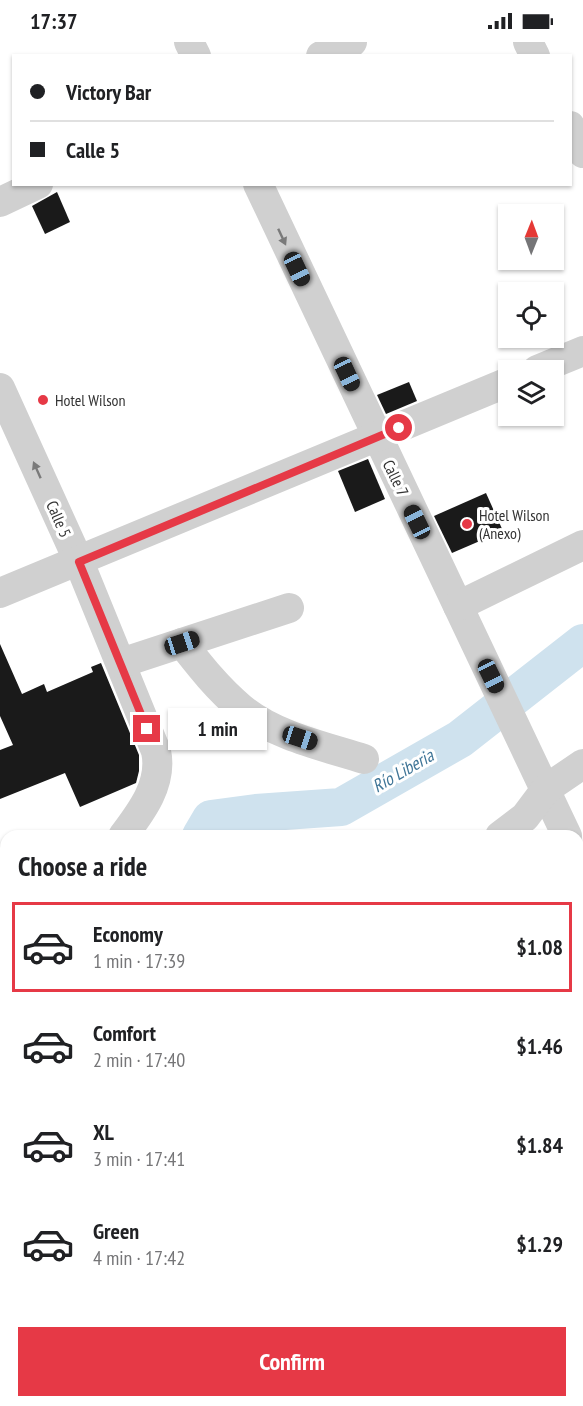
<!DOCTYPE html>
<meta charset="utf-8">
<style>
:root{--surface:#fff;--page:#f2f2f2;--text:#202124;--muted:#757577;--line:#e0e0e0;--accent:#e63946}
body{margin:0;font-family:"PT Sans Narrow",sans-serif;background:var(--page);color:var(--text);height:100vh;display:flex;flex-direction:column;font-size:22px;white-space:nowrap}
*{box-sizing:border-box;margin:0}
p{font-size:20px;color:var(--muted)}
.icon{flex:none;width:33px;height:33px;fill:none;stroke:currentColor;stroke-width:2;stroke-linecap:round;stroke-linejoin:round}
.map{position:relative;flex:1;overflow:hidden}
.drawer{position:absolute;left:0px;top:788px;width:584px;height:578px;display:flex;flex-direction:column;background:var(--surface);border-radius:18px 18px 0 0;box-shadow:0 2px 4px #0004}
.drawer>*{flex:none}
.guide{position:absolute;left:12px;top:12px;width:560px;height:132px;border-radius:0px;box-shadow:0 2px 4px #0004;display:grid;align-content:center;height:132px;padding:0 18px;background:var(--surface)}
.needle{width:39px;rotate:1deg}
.tools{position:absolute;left:498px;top:162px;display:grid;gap:12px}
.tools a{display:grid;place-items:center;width:66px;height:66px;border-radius:0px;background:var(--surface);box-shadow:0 2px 4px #0004;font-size:30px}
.end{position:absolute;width:27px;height:27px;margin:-14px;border:8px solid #e63946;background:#fff;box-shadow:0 0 0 3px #fff}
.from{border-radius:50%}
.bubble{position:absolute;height:42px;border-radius:0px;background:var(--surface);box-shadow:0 2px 4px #0004;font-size:20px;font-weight:800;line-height:42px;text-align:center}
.car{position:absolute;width:18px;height:36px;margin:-18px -9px;border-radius:8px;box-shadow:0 0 4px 2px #0007;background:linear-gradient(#222 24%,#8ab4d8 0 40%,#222 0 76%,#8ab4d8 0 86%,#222 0)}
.guide b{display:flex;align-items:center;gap:21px;height:57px;font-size:22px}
.guide b+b{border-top:2px solid var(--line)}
.guide i{width:15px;height:15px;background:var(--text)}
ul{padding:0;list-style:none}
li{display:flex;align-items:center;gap:18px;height:90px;margin:0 12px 9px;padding:0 6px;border:3px solid transparent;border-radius:0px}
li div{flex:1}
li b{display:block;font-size:22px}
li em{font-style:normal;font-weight:800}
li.active{border-color:var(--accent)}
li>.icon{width:54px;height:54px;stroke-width:1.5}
h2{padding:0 18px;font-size:27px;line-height:72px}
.primary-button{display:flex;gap:12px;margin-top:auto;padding:12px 18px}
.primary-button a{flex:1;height:69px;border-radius:0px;background:var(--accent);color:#fff;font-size:24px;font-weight:800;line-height:69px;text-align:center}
.status{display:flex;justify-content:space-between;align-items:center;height:42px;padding:0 30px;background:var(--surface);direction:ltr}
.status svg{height:16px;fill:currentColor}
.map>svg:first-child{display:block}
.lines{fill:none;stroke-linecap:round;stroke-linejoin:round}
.river{stroke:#cfe2ee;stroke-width:38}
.building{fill:#1a1a1a}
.minor{stroke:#d0d0d0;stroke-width:30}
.oneway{fill:#7a7a7a}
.route{stroke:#e63946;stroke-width:8}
.poi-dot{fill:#e63946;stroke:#fff;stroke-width:2}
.labels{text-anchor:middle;stroke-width:6;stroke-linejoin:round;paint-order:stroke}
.poi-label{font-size:16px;fill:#333;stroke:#fff;text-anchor:start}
.street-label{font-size:16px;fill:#333;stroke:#fff}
.water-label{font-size:18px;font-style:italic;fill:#3f7597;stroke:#fff}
</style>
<div class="status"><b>17:37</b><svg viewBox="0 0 49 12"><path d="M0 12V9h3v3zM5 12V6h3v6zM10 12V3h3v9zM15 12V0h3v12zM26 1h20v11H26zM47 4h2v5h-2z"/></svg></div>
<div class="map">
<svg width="583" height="1364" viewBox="0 0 583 1364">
<rect width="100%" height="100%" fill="#fff"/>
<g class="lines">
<g class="river">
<path d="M201 794 211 777 256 771 341 765 460 697 583 601"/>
<path d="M0 1321 6 1295"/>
</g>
</g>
<g class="building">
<path d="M57 150 70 180 45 192 32 164Z"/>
<path d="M409 340 417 359 386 372 377 353Z"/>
<path d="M368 417 385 457 355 470 338 429Z"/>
<path d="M486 451 503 489 452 511 434 474Z"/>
<path d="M0 602 22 652 44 642 47 650 93 630 91 625 101 621 139 713V729L136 741 80 765 65 731 0 757V708L13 703 0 674Z"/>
</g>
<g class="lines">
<g class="minor">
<path d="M189 0 196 14"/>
<path d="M528 0 535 14"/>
<path d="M321 14 352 0"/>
<path d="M570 84 583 111"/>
<path d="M258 142 567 794"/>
<path d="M0 160 38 142"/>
<path d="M537 328 583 309"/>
<path d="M0 346 79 520 156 709C163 741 142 769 123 794"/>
<path d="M0 551 508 340"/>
<path d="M458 564 583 503"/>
<path d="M182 601C200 624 218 647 241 666 275 694 323 704 364 717"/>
<path d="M121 621 289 566"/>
<path d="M500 794 525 775 546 747 583 722"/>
<path d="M578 817 583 829"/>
<path d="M0 870 6 868"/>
<path d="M0 1135 6 1162"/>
<path d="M0 1220 5 1216 6 1207"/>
<path d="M549 1359 551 1364"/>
<path d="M80 1364 81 1359"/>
</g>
</g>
<defs><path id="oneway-solid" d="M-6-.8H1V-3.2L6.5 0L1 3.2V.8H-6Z" transform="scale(1.5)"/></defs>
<g class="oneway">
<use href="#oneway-solid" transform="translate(282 195) rotate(65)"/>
<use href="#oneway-solid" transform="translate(37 428) rotate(-114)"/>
</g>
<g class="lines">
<path class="route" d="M147 687 79 520 399 386"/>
</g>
<g class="poi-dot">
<circle cx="43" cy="358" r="6"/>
<circle cx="467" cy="482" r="6"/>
</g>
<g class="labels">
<g class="poi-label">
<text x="55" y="364">Hotel Wilson</text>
<text x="479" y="479">Hotel Wilson<tspan x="479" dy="18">(Anexo)</tspan></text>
</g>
<g class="street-label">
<text transform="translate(396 436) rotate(64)" y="6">Calle 7</text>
<text transform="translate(59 477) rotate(66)" y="6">Calle 5</text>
</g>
<g class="water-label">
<text transform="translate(403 729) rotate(-30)" y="6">Río Liberia</text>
</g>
</g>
</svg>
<div class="tools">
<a><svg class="needle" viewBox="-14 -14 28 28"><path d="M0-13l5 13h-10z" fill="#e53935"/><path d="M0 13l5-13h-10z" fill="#757577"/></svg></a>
<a><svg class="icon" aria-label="locate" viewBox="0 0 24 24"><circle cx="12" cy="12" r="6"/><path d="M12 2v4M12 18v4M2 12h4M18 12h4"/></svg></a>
<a><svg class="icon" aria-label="layers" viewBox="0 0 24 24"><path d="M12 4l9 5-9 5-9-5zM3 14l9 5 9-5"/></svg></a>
</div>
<i class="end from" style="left:399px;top:386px"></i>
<i class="end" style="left:147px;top:687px"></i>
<div class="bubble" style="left:168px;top:666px;width:99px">1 min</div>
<i class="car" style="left:297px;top:227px;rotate:155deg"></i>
<i class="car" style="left:347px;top:332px;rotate:155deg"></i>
<i class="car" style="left:417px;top:480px;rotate:334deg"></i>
<i class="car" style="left:182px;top:601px;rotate:72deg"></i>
<i class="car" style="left:491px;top:634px;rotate:154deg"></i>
<i class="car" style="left:300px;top:696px;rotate:108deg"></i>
<div class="guide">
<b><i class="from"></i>Victory Bar</b>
<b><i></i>Calle 5</b>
</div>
<section class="drawer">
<h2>Choose a ride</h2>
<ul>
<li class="active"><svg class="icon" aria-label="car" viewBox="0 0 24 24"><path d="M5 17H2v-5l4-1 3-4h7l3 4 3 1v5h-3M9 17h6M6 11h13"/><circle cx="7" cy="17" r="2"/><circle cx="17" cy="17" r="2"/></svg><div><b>Economy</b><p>1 min · 17:39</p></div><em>$1.08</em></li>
<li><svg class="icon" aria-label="car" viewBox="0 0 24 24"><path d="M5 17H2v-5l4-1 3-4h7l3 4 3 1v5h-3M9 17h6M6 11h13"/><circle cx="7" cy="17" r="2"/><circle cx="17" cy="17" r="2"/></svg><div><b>Comfort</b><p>2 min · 17:40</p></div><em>$1.46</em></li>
<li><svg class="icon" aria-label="car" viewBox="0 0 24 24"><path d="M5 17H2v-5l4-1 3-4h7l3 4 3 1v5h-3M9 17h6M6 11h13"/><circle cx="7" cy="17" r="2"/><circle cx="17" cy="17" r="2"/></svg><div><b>XL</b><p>3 min · 17:41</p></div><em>$1.84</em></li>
<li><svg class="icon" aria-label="car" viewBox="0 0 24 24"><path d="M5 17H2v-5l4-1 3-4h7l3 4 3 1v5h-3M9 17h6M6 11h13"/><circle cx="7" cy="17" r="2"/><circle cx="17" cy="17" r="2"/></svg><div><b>Green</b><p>4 min · 17:42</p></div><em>$1.29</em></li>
</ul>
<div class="primary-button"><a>Confirm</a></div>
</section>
</div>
